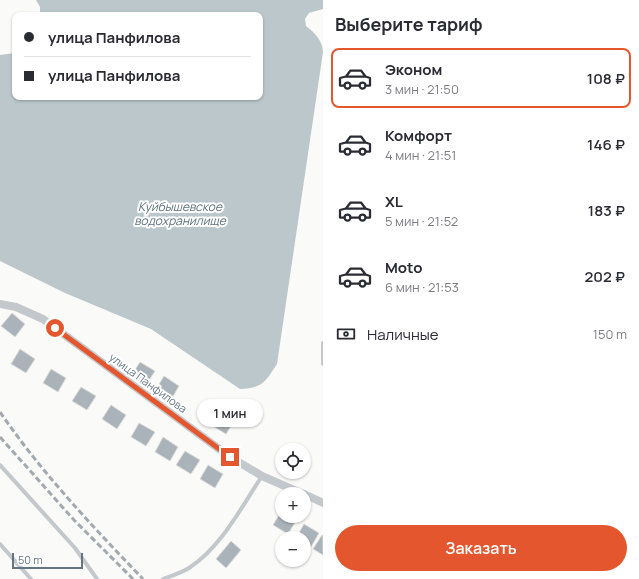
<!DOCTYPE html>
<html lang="ru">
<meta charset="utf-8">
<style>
:root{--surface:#fff;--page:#f2f2f3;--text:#2b2b33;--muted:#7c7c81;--line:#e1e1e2;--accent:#e4572e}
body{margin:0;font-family:Manrope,sans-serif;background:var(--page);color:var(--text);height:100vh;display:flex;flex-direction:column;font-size:15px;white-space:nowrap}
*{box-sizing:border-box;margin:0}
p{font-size:13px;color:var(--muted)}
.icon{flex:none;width:22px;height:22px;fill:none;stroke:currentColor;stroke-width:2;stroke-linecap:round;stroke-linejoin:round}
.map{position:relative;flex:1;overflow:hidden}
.sheet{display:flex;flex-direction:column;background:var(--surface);width:316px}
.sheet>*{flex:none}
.banner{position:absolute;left:12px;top:12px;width:251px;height:88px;border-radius:8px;box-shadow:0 1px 3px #0004;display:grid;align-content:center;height:88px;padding:0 12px;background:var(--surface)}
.tools{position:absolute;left:275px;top:443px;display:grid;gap:8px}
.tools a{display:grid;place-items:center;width:36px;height:36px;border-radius:50%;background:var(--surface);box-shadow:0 1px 3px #0004;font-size:20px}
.scale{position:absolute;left:12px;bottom:10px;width:71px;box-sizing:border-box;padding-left:4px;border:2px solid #657683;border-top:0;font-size:11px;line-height:14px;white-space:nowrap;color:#657683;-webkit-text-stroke:3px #fff;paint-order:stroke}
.end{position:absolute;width:18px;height:18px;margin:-9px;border:5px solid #e4572e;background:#fff;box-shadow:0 0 0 2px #fff}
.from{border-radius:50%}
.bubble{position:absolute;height:28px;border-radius:14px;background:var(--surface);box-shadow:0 1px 3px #0004;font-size:13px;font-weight:600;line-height:28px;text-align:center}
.banner b{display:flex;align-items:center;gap:14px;height:38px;font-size:15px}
.banner b+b{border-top:1px solid var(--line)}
.banner i{width:10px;height:10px;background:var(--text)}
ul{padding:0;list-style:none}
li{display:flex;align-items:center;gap:12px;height:60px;margin:0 8px 6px;padding:0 4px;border:2px solid transparent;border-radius:8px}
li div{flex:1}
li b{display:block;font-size:15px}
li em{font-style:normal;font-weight:600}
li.current{border-color:var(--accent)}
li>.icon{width:36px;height:36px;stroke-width:1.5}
h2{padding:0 12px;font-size:18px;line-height:48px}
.pay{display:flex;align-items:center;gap:10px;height:44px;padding:0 12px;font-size:15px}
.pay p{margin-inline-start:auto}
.primary-button{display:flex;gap:8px;margin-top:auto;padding:8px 12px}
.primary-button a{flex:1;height:46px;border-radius:24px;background:var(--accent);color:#fff;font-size:16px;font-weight:600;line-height:46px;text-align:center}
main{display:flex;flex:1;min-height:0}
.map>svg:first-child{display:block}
.water{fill:#bbc7cb}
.building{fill:#aab3b9;stroke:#dcdcda}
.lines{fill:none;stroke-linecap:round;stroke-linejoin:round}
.lane{stroke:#c3c8cc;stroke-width:4}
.street{stroke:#c3c8cc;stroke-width:8}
.rail{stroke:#a2aab0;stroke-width:3;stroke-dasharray:6 3;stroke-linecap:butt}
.route{stroke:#e4572e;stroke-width:5}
.labels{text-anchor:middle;stroke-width:4;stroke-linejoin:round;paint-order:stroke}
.street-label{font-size:11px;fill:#657683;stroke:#fff}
.water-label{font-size:12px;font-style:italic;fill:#60757c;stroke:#fff}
</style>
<main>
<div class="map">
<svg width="323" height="579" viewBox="0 0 323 579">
<rect width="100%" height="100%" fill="#fafaf8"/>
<path class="water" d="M36 0H323V9L309 13 305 19 306 26C314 32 323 41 323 52L277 364C265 382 263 388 240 389L151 329 65 293 0 261V55L15 53V97H260V15H40V7Z"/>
<g class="building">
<path d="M12 313 25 324 15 337 1 326Z"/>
<path d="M20 349 35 359 26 373 11 364Z"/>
<path d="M140 362 155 371 146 385 131 376Z"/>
<path d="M51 369 66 378 58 392 43 383Z"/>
<path d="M164 376 179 386 171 400 155 391Z"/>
<path d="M81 387 96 396 87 410 72 401Z"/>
<path d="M111 405 126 415 117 429 102 419Z"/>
<path d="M220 411 235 420 226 434 211 425Z"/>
<path d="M139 423 155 432 146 446 131 437Z"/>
<path d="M163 437 178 447 170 461 155 452Z"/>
<path d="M185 451 200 460 191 474 176 465Z"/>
<path d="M208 465 223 474 215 488 200 479Z"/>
<path d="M282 510V516H291L297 519 288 534 273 525Z"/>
<path d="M304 524 319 533 311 547 304 543V538H296Z"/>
<path d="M322 535H323V555L313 549Z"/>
<path d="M231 541 241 550 226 568 216 559Z"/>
</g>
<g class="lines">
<g class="lane">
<path d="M323 343V364"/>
<path d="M0 465 75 548 97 579"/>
<path d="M0 544 31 579"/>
<path d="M163 579C171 576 181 573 189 568 221 547 241 508 262 476"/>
</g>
<g class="street">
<path d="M0 304 16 307 43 319 230 457 262 476 303 494"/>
<path d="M304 494 323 503"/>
</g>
<g class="rail">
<path d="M0 412C42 473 92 526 143 579"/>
<path d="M0 437 74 520 133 579"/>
</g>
</g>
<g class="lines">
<path class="route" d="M55 328 230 457"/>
</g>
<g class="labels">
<g class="street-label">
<text transform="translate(148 383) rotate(36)" y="4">улица Панфилова</text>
</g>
<g class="water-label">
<text x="180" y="211">Куйбышевское<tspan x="180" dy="14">водохранилище</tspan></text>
</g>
</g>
</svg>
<div class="tools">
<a><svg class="icon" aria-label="locate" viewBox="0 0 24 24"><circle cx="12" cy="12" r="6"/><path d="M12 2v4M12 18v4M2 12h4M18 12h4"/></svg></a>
<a>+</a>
<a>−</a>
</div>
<div class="scale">50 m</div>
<i class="end from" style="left:55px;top:328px"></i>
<i class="end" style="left:230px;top:457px"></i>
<div class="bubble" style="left:197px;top:399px;width:66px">1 мин</div>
<div class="banner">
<b><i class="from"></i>улица Панфилова</b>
<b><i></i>улица Панфилова</b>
</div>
</div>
<section class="sheet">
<h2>Выберите тариф</h2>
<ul>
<li class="current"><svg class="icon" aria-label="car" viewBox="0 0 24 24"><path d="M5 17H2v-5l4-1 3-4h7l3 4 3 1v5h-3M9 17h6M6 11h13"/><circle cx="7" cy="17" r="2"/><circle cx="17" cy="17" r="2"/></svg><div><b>Эконом</b><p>3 мин · 21:50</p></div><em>108 ₽</em></li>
<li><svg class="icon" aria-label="car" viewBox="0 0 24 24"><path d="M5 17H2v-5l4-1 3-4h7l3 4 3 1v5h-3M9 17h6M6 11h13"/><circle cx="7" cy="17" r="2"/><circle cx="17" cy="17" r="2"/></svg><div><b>Комфорт</b><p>4 мин · 21:51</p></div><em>146 ₽</em></li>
<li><svg class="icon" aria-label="car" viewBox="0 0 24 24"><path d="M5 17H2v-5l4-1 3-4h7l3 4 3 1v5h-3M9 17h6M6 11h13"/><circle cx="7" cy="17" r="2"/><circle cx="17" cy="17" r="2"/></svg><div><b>XL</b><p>5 мин · 21:52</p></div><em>183 ₽</em></li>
<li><svg class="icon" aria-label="car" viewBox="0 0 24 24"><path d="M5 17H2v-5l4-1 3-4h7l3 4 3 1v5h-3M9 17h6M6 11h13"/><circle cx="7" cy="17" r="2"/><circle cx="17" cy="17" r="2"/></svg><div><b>Moto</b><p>6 мин · 21:53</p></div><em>202 ₽</em></li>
</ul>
<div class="pay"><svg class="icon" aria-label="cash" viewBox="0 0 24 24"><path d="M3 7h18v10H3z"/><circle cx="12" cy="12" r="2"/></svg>Наличные<p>150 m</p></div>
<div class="primary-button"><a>Заказать</a></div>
</section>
</main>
